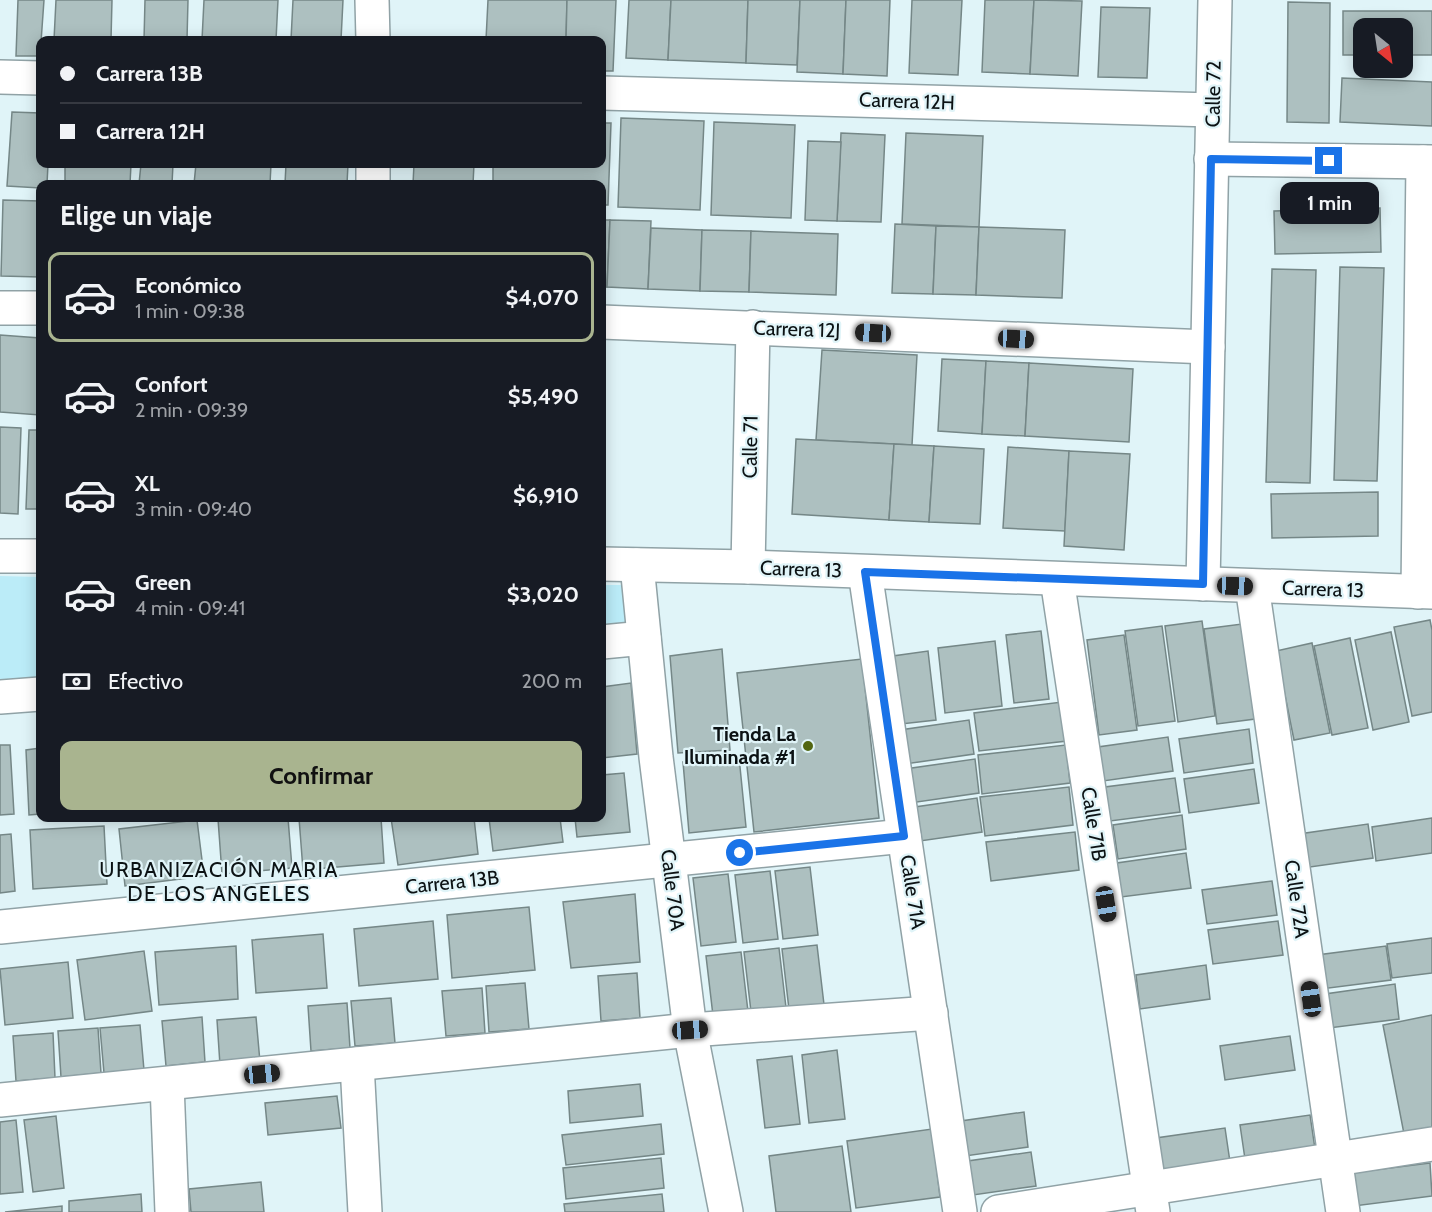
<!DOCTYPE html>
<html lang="es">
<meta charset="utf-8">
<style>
:root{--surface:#171b24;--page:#20242c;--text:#f1f3f6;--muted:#9ea1a6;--line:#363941;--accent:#a9b48f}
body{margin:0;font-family:Cabin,sans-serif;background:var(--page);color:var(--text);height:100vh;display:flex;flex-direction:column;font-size:22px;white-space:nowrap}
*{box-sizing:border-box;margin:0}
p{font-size:20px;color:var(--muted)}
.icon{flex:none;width:33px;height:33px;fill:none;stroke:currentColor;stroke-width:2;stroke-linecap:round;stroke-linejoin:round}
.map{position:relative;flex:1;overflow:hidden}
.panel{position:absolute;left:36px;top:180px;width:570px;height:642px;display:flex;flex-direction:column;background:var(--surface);border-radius:12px;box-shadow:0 3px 15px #0003}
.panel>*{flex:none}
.top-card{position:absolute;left:36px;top:36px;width:570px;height:132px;border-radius:12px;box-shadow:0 3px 15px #0003;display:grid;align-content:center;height:132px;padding:0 24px;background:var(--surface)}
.needle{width:39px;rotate:150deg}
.controls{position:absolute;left:1353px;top:18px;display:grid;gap:12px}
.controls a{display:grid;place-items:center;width:60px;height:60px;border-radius:12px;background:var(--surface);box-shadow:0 3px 15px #0003;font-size:30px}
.end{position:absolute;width:27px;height:27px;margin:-14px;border:8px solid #1a73e8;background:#fff;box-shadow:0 0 0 3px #fff}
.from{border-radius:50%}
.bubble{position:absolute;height:42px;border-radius:12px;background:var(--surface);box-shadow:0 3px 15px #0003;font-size:20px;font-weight:700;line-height:42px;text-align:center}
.car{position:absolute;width:18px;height:36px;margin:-18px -9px;border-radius:8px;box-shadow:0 0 4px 2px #0007;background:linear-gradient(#222 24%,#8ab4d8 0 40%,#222 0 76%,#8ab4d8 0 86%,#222 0)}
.top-card b{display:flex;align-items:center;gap:21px;height:57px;font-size:22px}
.top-card b+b{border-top:2px solid var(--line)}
.top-card i{width:15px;height:15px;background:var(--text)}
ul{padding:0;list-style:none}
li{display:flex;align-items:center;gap:18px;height:90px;margin:0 12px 9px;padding:0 12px;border:3px solid transparent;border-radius:12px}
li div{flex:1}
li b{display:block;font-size:22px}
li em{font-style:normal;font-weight:700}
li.active{border-color:var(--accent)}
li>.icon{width:54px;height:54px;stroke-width:1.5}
h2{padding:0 24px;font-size:27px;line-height:72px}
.pay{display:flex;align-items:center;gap:15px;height:66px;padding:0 24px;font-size:22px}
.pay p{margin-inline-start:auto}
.action{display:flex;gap:12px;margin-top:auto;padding:12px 24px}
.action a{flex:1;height:69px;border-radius:12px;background:var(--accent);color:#111;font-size:24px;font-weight:700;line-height:69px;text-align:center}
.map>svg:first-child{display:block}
.green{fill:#bbecf8}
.building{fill:#adc0c0;stroke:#758787;stroke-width:1.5}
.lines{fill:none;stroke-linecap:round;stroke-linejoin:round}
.minor-casing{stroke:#90a2a6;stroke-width:36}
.minor{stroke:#fff;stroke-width:33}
.route{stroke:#1a73e8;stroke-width:8}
.poi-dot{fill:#526611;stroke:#e0f4f8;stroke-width:2}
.labels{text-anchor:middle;stroke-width:4.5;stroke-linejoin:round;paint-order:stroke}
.street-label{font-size:20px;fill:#0c1214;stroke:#e0f4f8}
.poi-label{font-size:20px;font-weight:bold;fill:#0c1214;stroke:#e0f4f8;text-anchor:end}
.neighbourhood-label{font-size:21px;letter-spacing:1.5px;fill:#0c1214;stroke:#e0f4f8}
</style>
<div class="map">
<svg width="1432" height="1212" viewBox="0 0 1432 1212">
<rect width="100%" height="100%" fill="#e0f4f8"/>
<g class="green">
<path d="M0 576 40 577V679L0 682Z"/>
<path d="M602 585H624L627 628 602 630Z"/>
</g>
<g class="building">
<path d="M18 0H44L40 56H16Z"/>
<path d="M56 0H112L111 40H54Z"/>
<path d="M145 0H188L187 40H144Z"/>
<path d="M204 0H278L276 40H202Z"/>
<path d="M293 0H343L341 40H291Z"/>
<path d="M488 0H567L566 40H486Z"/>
<path d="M567 0H616L613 71H602V40H566Z"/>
<path d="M629 0H671L668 60 626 58Z"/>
<path d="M671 0H748L746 63 668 60Z"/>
<path d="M748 0H800L797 65 746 63Z"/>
<path d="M800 0H846L843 74 797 72Z"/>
<path d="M846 0H890L887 76 843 74Z"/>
<path d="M912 0H962L958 75 909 73Z"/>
<path d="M985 0H1034L1030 74 982 72Z"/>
<path d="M1034 0 1082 1 1078 76 1030 74Z"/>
<path d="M1288 2 1330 3 1329 123 1287 122Z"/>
<path d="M1101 7 1150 8 1147 78 1098 77Z"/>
<path d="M1343 11H1432V55H1402V28H1364V55H1343Z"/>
<path d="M1342 78 1432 82V126L1340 122Z"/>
<path d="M12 112 40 113V164H48L47 184H40V188L7 186Z"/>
<path d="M621 118 704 121 700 210 618 207Z"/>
<path d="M714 122 795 125 791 218 711 215Z"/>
<path d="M602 123H611L608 205H602V184H493V164H602Z"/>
<path d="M841 133 885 135 881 222 837 221Z"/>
<path d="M906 133 983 136 979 227 902 224Z"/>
<path d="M808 141 841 142 837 221 805 220Z"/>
<path d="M65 164H131L130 184H65Z"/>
<path d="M141 164H173L172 184H139Z"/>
<path d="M196 164H271L270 184H194Z"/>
<path d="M286 164H348L347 184H285Z"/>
<path d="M414 164H474L473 184H413Z"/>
<path d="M3 200 40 201V277L1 276Z"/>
<path d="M1380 208 1381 252 1275 254 1274 211Z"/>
<path d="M602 220H610L607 287H602Z"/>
<path d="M610 220 651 221 648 289 607 287Z"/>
<path d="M895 224 936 226 933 294 892 293Z"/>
<path d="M936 226 979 227 976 295 933 294Z"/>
<path d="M979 227 1065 230 1062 298 976 295Z"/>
<path d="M651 228 702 230 700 291 648 289Z"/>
<path d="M702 230 751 231 749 292 700 291Z"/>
<path d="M751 231 838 234 836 295 749 292Z"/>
<path d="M1340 267 1384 268 1377 481 1334 480Z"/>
<path d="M1272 269 1316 270 1310 483 1266 482Z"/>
<path d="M0 335 40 338V415L0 412Z"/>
<path d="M822 350 917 355 912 445 816 440Z"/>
<path d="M942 359 986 361 982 434 938 431Z"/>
<path d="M986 361 1029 363 1025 436 982 434Z"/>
<path d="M1029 363 1133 369 1129 442 1025 436Z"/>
<path d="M0 427 21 428 18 514 0 513Z"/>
<path d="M29 430H40V509H26Z"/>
<path d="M796 439 894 444 889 520 792 514Z"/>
<path d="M894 444 934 446 929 522 889 520Z"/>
<path d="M934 446 984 449 980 524 929 522Z"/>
<path d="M1008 447 1069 451 1065 531 1003 528Z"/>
<path d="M1069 451 1130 454 1124 550 1064 546Z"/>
<path d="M1378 492V536L1272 538 1271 494Z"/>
<path d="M1430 620 1432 630V712L1412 716 1394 627Z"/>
<path d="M1202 621 1215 716 1178 722 1165 626Z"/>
<path d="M1242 624 1255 719 1217 724 1204 629Z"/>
<path d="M1162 626 1175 721 1138 726 1125 631Z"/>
<path d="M1041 631 1049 699 1014 703 1006 635Z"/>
<path d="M1391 632 1409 722 1373 730 1355 640Z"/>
<path d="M1124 635 1137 730 1099 735 1087 640Z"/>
<path d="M1350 638 1368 728 1332 735 1314 646Z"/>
<path d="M995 641 1002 706 945 713 938 648Z"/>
<path d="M1312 643 1330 733 1294 740 1276 651Z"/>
<path d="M722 649 730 750 678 753 670 656Z"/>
<path d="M928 651 936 720 901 724 893 656Z"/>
<path d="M862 659 879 818 754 832 737 673Z"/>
<path d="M631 683 637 754 602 758V687Z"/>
<path d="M1062 702 1067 741 979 751 974 713Z"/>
<path d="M969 720 974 754 905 764 900 730Z"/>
<path d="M1249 729 1253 763 1184 773 1179 739Z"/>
<path d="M1168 737 1173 771 1103 781 1098 747Z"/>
<path d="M0 745H10L14 814 0 815Z"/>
<path d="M1066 745 1070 783 982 794 978 755Z"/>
<path d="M40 748V814L29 815 26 750Z"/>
<path d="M739 757 746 827 689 833 683 762Z"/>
<path d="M975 759 979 793 910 803 905 769Z"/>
<path d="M1254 769 1259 803 1189 813 1184 779Z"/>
<path d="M624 773 630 832 577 837 575 818H602V775Z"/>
<path d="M1175 778 1180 812 1110 821 1105 787Z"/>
<path d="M1069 787 1073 825 985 836 980 797Z"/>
<path d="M977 798 982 832 913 842 908 808Z"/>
<path d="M1182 815 1186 849 1118 859 1113 825Z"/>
<path d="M232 818H288L292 868 222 874 218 819Z"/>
<path d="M299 818H381L384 863 303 870Z"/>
<path d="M391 818H474L478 854 398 865Z"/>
<path d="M489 818H560L563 842 493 851Z"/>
<path d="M1432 818V853L1376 861 1372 827Z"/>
<path d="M197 820 204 876 125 886 119 829Z"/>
<path d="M1368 824 1373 858 1303 868 1299 834Z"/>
<path d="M104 826 107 884 33 889 30 830Z"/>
<path d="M1075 832 1079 870 991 881 986 842Z"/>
<path d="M11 834 15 891 0 893V835Z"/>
<path d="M1186 853 1191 888 1121 897 1117 863Z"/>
<path d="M810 867 818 935 783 939 775 871Z"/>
<path d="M770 871 778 939 743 943 735 875Z"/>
<path d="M728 874 736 942 701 946 693 878Z"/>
<path d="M1272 881 1277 915 1207 924 1202 890Z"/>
<path d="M635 894 640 962 571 968 563 902Z"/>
<path d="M529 907 535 970 452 978 447 915Z"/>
<path d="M433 921 438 979 359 986 354 929Z"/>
<path d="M1278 921 1283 955 1213 964 1208 930Z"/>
<path d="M323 934 327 988 256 993 252 940Z"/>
<path d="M1432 938V973L1392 978 1387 944Z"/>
<path d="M817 945 825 1013 790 1018 782 949Z"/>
<path d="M236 946 238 999 159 1005 155 952Z"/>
<path d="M1386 946 1391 980 1321 989 1317 955Z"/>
<path d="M779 948 787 1016 752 1020 744 952Z"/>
<path d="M144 951 152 1011 85 1020 77 960Z"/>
<path d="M741 952 749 1020 714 1024 706 956Z"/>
<path d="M68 962 73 1018 5 1025 0 969Z"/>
<path d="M1206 965 1210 999 1140 1009 1136 975Z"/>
<path d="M637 973 640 1018 601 1021 598 976Z"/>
<path d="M525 983 529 1029 489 1032 486 986Z"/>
<path d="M1395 984 1399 1019 1329 1028 1325 994Z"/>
<path d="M482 988 485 1033 446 1036 442 991Z"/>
<path d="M391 998 395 1043 355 1046 351 1001Z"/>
<path d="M347 1003 350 1048 311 1051 308 1006Z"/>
<path d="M1432 1015V1129L1404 1134 1383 1025Z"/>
<path d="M202 1017 205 1062 166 1066 162 1021Z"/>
<path d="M256 1017 260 1062 220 1065 217 1020Z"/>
<path d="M140 1025 144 1070 104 1073 100 1028Z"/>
<path d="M98 1028 101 1073 61 1077 58 1031Z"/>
<path d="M53 1033 55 1078 16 1081 13 1036Z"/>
<path d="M1290 1036 1295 1070 1225 1080 1220 1046Z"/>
<path d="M837 1050 845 1119 809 1123 802 1055Z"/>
<path d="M792 1056 800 1124 765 1128 757 1060Z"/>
<path d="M640 1084 643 1116 570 1123 568 1091Z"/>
<path d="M337 1096 341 1128 268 1135 265 1103Z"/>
<path d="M1024 1112 1028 1147 958 1157 954 1122Z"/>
<path d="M1310 1115 1315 1149 1245 1159 1240 1125Z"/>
<path d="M56 1116 64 1188 33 1192 24 1120Z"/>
<path d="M16 1120 23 1192 0 1194V1122Z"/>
<path d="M661 1124 664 1154 566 1165 562 1135Z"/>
<path d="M1225 1128 1230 1162 1160 1172 1156 1138Z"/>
<path d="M932 1129 940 1197 856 1208 847 1141Z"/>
<path d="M842 1146 851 1212H776L769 1156Z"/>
<path d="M1031 1152 1036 1186 966 1196 961 1162Z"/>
<path d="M661 1158 664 1188 566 1199 563 1168Z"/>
<path d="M1430 1163 1432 1196 1354 1206 1350 1173Z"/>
<path d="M261 1182 264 1212H191L189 1189Z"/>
<path d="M141 1194 142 1212H69V1201Z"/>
<path d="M662 1194 664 1212H565L564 1204Z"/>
<path d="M62 1206V1212H5Z"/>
</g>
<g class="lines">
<g class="minor-casing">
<g id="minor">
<path d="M372 0 373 40"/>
<path d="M0 77 40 78"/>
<path d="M602 93 1212 110"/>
<path d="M1211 159 1432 162"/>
<path d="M373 184V164"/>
<path d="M0 308H40"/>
<path d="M602 322 1208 347"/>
<path d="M0 556H40"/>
<path d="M602 564 748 567 1432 592"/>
<path d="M637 565 656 757 690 1030 726 1212"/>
<path d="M748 567 753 327"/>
<path d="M865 572 960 1212"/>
<path d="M1057 579 1153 1212"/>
<path d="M1203 584 1215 0"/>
<path d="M1252 586 1343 1212"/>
<path d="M1418 592 1423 162"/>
<path d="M602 642 644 638"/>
<path d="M0 697 40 694"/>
<path d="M0 927 904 836"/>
<path d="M357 1064 365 1212"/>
<path d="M167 1084 172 1212"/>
<path d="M0 1100 690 1030 931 1013"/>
<path d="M998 1212 1432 1144"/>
</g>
</g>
<use href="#minor" class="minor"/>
</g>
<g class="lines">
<path class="route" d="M740 853 904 836 865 572 1203 584 1211 159 1329 161"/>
</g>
<circle class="poi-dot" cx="808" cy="746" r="6"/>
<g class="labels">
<g class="street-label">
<text transform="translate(1213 94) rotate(-89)" y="7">Calle 72</text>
<text transform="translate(907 101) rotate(2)" y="7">Carrera 12H</text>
<text transform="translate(797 329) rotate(2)" y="7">Carrera 12J</text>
<text transform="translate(750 447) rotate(-89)" y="7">Calle 71</text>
<text transform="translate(801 569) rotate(2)" y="7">Carrera 13</text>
<text transform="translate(1323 589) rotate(2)" y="7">Carrera 13</text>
<text transform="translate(1094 824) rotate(81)" y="7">Calle 71B</text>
<text transform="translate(452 882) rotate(-6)" y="7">Carrera 13B</text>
<text transform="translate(673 890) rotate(83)" y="7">Calle 70A</text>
<text transform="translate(913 892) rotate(81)" y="7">Calle 71A</text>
<text transform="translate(1297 899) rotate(82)" y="7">Calle 72A</text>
</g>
<g class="poi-label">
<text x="796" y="741">Tienda La<tspan x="796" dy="23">Iluminada #1</tspan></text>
</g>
<g class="neighbourhood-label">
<text x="219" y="877">URBANIZACIÓN MARIA<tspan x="219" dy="24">DE LOS ANGELES</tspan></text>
</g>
</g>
</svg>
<div class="controls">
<a><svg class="needle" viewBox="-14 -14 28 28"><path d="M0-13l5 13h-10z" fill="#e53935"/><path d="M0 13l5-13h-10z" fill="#9ea1a6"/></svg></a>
</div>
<i class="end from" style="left:740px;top:853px"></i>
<i class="end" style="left:1329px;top:161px"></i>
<div class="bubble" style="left:1280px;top:182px;width:99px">1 min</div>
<i class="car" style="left:873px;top:333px;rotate:273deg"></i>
<i class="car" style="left:1016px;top:339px;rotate:93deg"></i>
<i class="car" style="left:1235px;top:586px;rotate:92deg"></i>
<i class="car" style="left:1106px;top:904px;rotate:171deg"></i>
<i class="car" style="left:1311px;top:999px;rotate:352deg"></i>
<i class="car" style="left:690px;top:1030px;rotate:86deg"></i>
<i class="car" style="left:262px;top:1074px;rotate:84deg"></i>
<div class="top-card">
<b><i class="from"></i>Carrera 13B</b>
<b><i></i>Carrera 12H</b>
</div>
<section class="panel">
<h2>Elige un viaje</h2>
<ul>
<li class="active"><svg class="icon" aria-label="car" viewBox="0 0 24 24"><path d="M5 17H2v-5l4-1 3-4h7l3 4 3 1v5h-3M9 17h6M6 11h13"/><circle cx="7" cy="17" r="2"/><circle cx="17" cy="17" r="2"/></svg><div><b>Económico</b><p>1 min · 09:38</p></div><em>$4,070</em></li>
<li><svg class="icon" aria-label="car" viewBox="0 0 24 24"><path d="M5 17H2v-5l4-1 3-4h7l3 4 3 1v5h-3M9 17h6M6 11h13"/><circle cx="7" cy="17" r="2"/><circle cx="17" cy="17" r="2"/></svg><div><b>Confort</b><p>2 min · 09:39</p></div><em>$5,490</em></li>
<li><svg class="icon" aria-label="car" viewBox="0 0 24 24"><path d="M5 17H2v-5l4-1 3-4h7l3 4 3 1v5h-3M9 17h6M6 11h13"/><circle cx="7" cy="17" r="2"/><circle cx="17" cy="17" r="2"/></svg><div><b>XL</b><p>3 min · 09:40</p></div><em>$6,910</em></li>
<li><svg class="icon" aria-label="car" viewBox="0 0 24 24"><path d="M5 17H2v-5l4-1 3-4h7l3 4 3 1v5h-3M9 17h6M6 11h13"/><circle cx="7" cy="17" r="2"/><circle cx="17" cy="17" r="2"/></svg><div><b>Green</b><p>4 min · 09:41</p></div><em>$3,020</em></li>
</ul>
<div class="pay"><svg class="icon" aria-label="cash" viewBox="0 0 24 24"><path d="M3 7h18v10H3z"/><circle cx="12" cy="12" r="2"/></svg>Efectivo<p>200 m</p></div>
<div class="action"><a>Confirmar</a></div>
</section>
</div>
